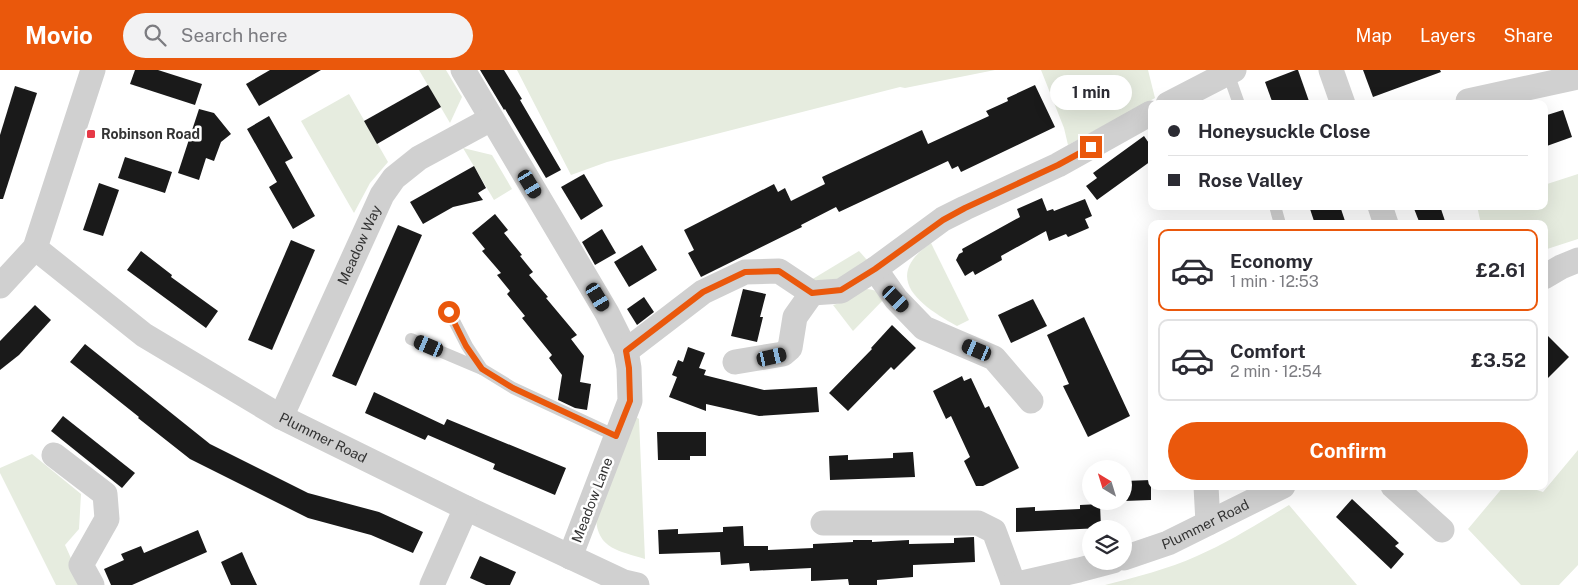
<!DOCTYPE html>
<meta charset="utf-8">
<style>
:root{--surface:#fff;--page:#f2f2f3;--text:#2b2b33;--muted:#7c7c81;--line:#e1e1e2;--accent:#ea580c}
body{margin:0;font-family:"Public Sans",sans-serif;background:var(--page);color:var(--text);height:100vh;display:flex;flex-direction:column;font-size:19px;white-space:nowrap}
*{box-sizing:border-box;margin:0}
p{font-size:16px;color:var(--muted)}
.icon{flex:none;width:28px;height:28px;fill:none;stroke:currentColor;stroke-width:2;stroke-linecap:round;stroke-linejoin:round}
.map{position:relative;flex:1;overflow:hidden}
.details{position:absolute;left:1148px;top:150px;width:400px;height:270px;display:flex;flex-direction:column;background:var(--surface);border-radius:10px;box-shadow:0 5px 20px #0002}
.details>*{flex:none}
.banner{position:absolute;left:1148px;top:30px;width:400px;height:110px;border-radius:10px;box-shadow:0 5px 20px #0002;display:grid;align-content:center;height:110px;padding:0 20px;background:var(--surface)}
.needle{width:32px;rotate:322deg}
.controls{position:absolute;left:1082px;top:390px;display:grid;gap:10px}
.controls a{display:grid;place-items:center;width:50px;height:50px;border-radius:50%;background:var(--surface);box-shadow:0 5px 20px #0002;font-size:25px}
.end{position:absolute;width:22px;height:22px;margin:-11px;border:6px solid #ea580c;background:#fff;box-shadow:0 0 0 2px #fff}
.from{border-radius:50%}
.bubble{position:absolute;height:35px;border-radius:18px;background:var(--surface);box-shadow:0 5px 20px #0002;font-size:16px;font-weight:700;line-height:35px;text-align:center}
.car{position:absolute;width:15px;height:30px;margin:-15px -8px;border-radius:6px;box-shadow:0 0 4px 1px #0007;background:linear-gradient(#222 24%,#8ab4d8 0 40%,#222 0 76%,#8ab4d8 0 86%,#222 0)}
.banner b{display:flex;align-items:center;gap:18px;height:48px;font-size:19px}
.banner b+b{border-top:1px solid var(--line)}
.banner i{width:12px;height:12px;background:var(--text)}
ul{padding:9px 0 0;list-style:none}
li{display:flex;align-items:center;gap:15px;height:82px;margin:0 10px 8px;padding:0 10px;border:2px solid var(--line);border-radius:10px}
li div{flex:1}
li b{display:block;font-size:19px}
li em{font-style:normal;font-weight:700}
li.current{border-color:var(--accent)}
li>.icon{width:45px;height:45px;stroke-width:1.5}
.button{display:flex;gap:10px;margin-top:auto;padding:10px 20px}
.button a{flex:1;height:58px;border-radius:30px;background:var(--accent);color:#fff;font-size:20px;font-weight:700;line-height:58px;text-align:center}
header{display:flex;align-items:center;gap:30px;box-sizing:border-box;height:70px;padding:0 25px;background:var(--accent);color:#fff}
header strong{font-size:24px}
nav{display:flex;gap:28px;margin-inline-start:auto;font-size:18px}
.search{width:350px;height:45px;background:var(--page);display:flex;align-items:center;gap:12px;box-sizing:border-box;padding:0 18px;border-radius:28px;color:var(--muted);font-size:19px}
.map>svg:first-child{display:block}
.green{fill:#e6ecdf}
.building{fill:#1a1a1a}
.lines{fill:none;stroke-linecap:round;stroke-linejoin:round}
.lane{stroke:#d0d0d0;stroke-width:12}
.street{stroke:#d0d0d0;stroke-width:25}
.route{stroke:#ea580c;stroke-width:6}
.poi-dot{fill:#e63946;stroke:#fff;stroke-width:2}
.labels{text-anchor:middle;stroke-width:5;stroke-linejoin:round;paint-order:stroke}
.poi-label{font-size:14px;font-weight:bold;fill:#333;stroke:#fff;text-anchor:start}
.street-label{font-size:14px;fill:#333;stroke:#fff}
</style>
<header>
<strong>Movio</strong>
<div class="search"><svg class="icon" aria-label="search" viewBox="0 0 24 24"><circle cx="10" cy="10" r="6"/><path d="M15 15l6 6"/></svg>Search here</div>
<nav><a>Map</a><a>Layers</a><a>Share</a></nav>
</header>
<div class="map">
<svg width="1578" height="515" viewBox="0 0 1578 515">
<rect width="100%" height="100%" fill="#fff"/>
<g class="green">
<path d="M419 0H446L462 27 450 53Z"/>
<path d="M517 0H995L905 18 900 17 607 92 571 105Z"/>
<path d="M1041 0H1148L1155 28 1068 75 1064 58Z"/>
<path d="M349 24 388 92 370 113 354 143 301 51Z"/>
<path d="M463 78 492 85 512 119 494 130Z"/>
<path d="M1578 104V169L1544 180V154H1481L1477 136H1544V115Z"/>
<path d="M931 173 969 250 957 256C921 236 880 208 931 173Z"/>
<path d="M859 181 867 190 835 214 811 210Z"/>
<path d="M866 219C875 219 879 223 885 228L853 261 833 235 840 233Z"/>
<path d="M632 344 639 349 645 489C620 481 597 479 596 448Z"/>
<path d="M1578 380V495L1559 515H1521L1468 459 1504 416H1525L1543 422Z"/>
<path d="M32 384 81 424 79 459 65 475 83 515H56L0 403V398Z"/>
<path d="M1289 435 1357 515H1105C1136 507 1168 499 1197 486 1229 472 1259 453 1289 435Z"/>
</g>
<g class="building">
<path d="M135 0H158L202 14 195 35 130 14Z"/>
<path d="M270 0H321L259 36 246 14Z"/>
<path d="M480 0H504L522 29 520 30 561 100 546 108 505 39 504 40Z"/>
<path d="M1296 0H1298L1310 34H1273L1265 12Z"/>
<path d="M1363 0H1440L1441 2 1373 27Z"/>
<path d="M428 15 441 37 377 74 364 51Z"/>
<path d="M1035 15 1055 57 961 102 958 96 952 99 948 91 839 142 836 137 801 155 802 157 701 207 688 183 694 180 684 160 774 114 778 122 785 118 791 131 825 114 822 107 922 60 928 74 989 46 986 41 1008 31 1007 28Z"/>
<path d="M15 16 37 23 3 129H0V65Z"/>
<path d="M199 39 214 43 231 64 221 72 214 91 206 88 199 110 178 103Z"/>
<path d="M1563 40 1572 67 1544 77V46Z"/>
<path d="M269 46 293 88 285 92 315 146 293 159 269 117 277 112 247 59Z"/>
<path d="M1144 66 1151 76V91L1097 130 1086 116 1097 108 1093 103Z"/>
<path d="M125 87 172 102 165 123 118 108Z"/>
<path d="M474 96 486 118 478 123 483 130 453 137 423 154 410 132Z"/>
<path d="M584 104 603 136 581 150 561 117Z"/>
<path d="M99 113 119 120 103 166 83 160Z"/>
<path d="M1042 128 1047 141 1053 139 1054 141 1085 129 1092 146 1085 149 1089 158 1068 167 1066 164 1049 171 1046 161 1001 186 1002 190 975 205 973 201 965 206 956 190 959 184 963 182 962 179 1020 147 1017 139Z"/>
<path d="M1309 136H1340L1346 154H1315Z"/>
<path d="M1413 136H1440L1446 154H1420Z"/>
<path d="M495 144 508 160 504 163 522 185 520 186 533 202 529 205 548 227 546 228 577 265 571 269 584 286 580 312 591 314 587 340 575 338 558 330 562 305 549 288 552 285 522 248 525 246 507 224 510 221 497 205 501 203 482 181 485 179 472 163Z"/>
<path d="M398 155 422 165 356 316 332 306Z"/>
<path d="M602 159 616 183 595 195 582 172Z"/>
<path d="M291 170 315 180 272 280 248 270Z"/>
<path d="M642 175 657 200 629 217 614 192Z"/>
<path d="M141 181 172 205 171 207 218 241 206 258 127 200Z"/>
<path d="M743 219 766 224 760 247H763L757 272 731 266Z"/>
<path d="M644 227 654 242 637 255 627 239Z"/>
<path d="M1033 229 1047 256 1011 273 998 245Z"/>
<path d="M35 235 51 250 19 285 0 300V271Z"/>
<path d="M1084 247 1130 346 1088 367 1063 316 1069 314 1047 265Z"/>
<path d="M892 255 916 278 894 300 891 297 848 341 829 323 872 279 871 278Z"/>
<path d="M1544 262 1569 287 1544 312Z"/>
<path d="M85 274 210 374 308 423 379 442 423 462 413 483 371 465 308 448 190 389 138 348 139 347 70 292Z"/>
<path d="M688 277 705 283 699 298 706 300 704 305 764 320 817 317 819 342 759 346 706 334V341L669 327 677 307 672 305 678 290 683 292Z"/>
<path d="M962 306 964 311 971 308 985 338 989 336 1019 398 983 416H976L964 391 970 387 951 346 946 349 933 321Z"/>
<path d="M374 322 444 355 447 349 566 398 555 425 493 399 495 394 428 365 425 370 365 343Z"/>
<path d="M63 346 135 403 122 418 51 361Z"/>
<path d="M657 362H706V386H690V390H658Z"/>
<path d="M913 382 915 407 830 410 829 386 848 385V390L893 388V383Z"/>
<path d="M1151 410V430L1124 431V411Z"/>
<path d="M1352 429 1399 473 1395 476 1404 484 1391 499 1336 447Z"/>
<path d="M1100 434 1101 458 1016 462V438L1035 437V441L1080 439V435Z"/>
<path d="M743 456 744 476H768V480L813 478V474L853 472V470H872V472L909 470V474L954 473V468L974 467 975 492 913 495V507L877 510V515H849L848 509 811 511V498L750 501 749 493 721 495 720 482 659 484 658 460 678 459V464L723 462V457Z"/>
<path d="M198 460 207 482 132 515H111L104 499 124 490 121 484 141 476 144 483Z"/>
<path d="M242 482 249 498 257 515H231L221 492Z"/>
<path d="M480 486 516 502 510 515H486L470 508Z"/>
</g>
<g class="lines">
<g class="lane">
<path d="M1228 3 1239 34"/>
<path d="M1275 136 1280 154"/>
<path d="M449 241 467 276 482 299 513 318 616 366"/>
<path d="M411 269 482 299"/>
</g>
<g class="street">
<path d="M463 0 607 243 626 281 629 298 630 331 570 487"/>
<path d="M1331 0 1343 34"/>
<path d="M1468 31 1578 7"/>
<path d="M1168 34 1234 0"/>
<path d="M1380 136 1386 154"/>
<path id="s1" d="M35 178 144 265 281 347 466 438 624 512 637 515"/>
<path d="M875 199 896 229 924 258 994 288 1031 331"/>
<path d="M1544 207 1561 197 1578 190"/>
<path d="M0 216 35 178 93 0"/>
<path d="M626 281 703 222 745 202 779 201 812 223 841 221 875 199 943 149 965 138 1058 95 1151 43"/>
<path d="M735 292 783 284 790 278 795 247 812 223"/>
<path id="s2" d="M281 347 382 125 394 108 419 88 491 49"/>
<path d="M54 385 105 424 107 449 81 495 92 515"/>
<path d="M1206 416 1208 453"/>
<path d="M1393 416 1442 460"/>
<path d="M823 453H978L994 461 1014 515"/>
<path id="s3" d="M1124 488 1168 473 1283 416"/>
<path d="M432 515 466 438"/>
<path d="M1013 515 1079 500 1113 491"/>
</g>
</g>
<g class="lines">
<path class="route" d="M449 242 466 276 482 299 513 318 616 366 630 331 629 298 626 281 703 222 745 202 779 201 812 223 841 220 875 199 943 150 965 138 1058 95 1091 77"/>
</g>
<rect class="poi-dot" x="86" y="59" width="10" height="10" rx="2.5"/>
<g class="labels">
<g class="poi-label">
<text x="101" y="69">Robinson Road</text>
</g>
<g class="street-label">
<text dy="5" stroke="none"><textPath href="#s2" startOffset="189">Meadow Way</textPath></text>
<text dy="5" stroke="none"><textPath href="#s1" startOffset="346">Plummer Road</textPath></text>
<text transform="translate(592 430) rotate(-69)" y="5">Meadow Lane</text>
<text dy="5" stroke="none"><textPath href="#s3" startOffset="88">Plummer Road</textPath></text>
</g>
</g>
</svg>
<div class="controls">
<a><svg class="needle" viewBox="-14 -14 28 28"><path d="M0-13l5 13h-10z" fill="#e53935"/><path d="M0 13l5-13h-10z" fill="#7c7c81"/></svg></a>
<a><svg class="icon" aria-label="layers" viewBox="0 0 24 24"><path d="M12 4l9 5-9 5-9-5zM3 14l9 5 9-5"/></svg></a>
</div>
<i class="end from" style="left:449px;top:242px"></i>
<i class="end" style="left:1091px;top:77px"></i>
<div class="bubble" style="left:1050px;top:5px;width:82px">1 min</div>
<i class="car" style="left:530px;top:114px;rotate:149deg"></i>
<i class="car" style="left:598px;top:227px;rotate:149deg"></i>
<i class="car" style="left:896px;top:229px;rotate:136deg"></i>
<i class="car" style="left:429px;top:276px;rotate:293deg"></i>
<i class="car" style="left:977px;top:280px;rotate:293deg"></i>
<i class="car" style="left:772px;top:287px;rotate:77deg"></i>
<div class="banner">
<b><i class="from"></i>Honeysuckle Close</b>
<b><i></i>Rose Valley</b>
</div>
<section class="details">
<ul>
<li class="current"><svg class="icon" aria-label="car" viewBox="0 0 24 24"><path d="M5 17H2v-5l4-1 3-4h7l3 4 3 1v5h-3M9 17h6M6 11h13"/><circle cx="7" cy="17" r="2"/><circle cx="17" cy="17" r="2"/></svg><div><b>Economy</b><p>1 min · 12:53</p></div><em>£2.61</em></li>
<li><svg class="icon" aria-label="car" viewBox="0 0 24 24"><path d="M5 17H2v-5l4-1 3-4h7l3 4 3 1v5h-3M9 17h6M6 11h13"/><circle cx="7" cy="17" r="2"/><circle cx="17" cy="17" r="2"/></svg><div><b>Comfort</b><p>2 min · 12:54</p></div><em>£3.52</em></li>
</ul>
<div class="button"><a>Confirm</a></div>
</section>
</div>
